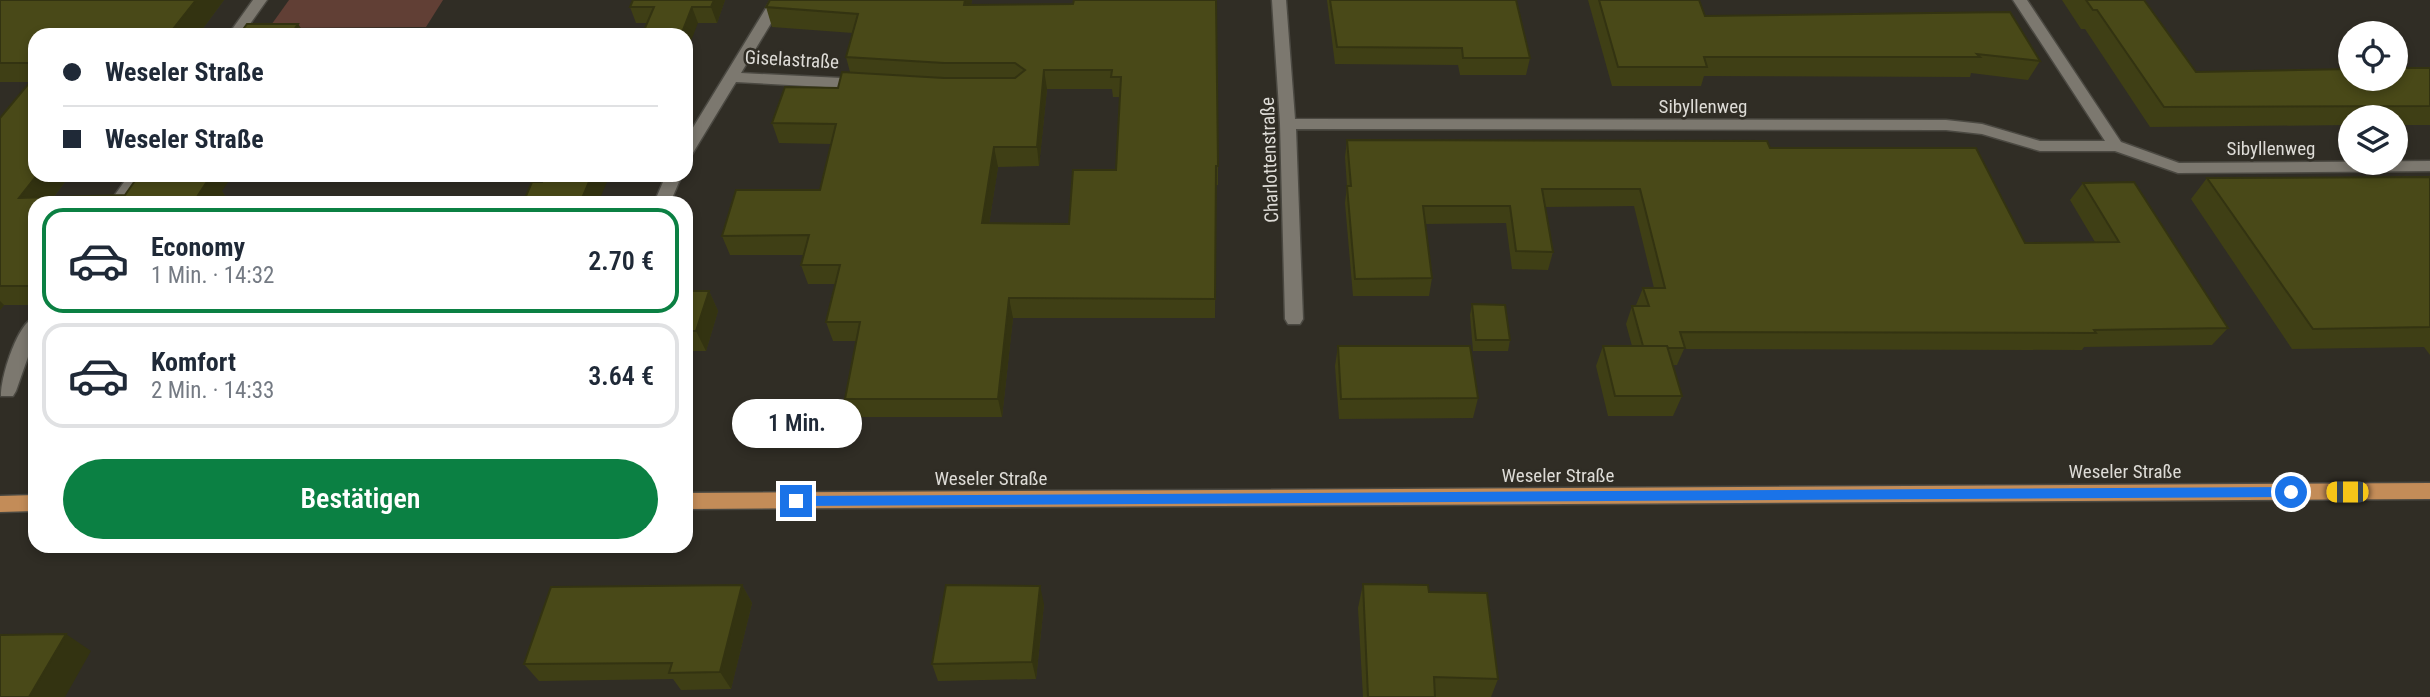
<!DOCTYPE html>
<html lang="de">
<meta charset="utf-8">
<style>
:root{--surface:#fff;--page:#f6f6f7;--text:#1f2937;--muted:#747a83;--line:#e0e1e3;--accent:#0b8043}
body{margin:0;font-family:"Roboto Condensed",sans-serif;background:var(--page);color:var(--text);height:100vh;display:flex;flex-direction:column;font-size:26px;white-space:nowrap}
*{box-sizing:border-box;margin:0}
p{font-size:23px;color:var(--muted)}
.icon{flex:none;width:38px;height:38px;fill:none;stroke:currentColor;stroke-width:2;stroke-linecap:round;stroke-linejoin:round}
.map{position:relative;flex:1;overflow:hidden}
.details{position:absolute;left:28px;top:196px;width:665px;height:357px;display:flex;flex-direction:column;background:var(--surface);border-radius:21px;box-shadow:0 4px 10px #0003}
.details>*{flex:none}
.guide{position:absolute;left:28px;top:28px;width:665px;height:154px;border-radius:21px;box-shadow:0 4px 10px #0003;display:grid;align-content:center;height:154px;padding:0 35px;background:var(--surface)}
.controls{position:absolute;left:2338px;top:21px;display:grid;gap:14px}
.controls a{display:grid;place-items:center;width:70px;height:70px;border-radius:50%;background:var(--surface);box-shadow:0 4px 10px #0003;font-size:35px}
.end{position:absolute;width:32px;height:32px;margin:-16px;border:9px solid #1a73e8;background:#fff;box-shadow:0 0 0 4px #fff}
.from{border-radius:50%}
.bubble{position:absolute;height:49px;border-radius:24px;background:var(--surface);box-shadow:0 4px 10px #0003;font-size:23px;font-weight:600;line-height:49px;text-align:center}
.car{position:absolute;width:21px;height:42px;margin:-21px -10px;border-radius:9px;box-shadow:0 0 5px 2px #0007;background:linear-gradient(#f5c518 24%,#345 0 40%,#f5c518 0 76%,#345 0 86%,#f5c518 0)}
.guide b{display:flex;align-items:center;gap:24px;height:66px;font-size:26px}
.guide b+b{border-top:2px solid var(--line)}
.guide i{width:18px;height:18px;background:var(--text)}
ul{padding:12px 0 0;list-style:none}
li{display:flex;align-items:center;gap:21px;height:105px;margin:0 14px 10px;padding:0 21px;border:4px solid var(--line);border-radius:21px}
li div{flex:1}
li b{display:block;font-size:26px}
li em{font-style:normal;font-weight:600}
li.on{border-color:var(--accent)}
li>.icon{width:63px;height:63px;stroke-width:1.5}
.primary-button{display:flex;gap:14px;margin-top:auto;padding:14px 35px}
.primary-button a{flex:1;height:80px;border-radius:42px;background:var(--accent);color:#fff;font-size:28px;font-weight:600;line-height:80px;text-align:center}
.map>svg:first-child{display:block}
.green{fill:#613f35}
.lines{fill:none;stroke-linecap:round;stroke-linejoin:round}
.minor-casing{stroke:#4b4942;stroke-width:3}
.primary-casing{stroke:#4b4942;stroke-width:3}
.minor{fill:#7c786f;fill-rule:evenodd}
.primary{fill:#c38c58;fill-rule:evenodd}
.wall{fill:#3f3f15;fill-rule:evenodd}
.shaded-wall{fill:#331}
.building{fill:#494918;stroke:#331;stroke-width:2;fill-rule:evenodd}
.route{fill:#1a73e8}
.labels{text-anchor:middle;stroke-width:5;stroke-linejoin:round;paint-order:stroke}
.street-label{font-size:19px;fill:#dedcd7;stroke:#302d25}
</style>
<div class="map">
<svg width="2430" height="697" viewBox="0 0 2430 697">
<rect width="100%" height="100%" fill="#302d25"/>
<path class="green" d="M289 0H443L426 27 269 28Z"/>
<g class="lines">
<g class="minor-casing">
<g id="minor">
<path d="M253 0H267L242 35H228Z"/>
<path d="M771 0H785L741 73 861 79 868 84 861 89 736 82 691 156 686 157V139Z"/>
<path d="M1272 0H1286L1295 119 1946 120 1982 124 2040 141H2105L2013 0H2027L2121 142 2179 163 2430 161V171L2178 173 2115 151H2040L1982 134 1946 130 1296 129 1303 319 1300 324H1288L1285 319 1280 124Z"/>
<path d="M129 175H145L125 203H109Z"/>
<path d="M666 175H682L670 203H654Z"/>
<path d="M35 317V337L16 391 13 396H1C0 379 17 323 35 317Z"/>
</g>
</g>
<g class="primary-casing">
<g id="primary">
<path d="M2430 483V499L686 509V493Z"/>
<path d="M35 495V511L0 512V496Z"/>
</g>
</g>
<use href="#minor" class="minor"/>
<use href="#primary" class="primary"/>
</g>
<g class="wall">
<path d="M0 0H224L198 35H35V175H70L53 198 222 191 225 196 35 203V305H4L0 310V118L30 82H0Z"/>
<path d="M633 0H725L717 23H636L630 7Z"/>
<path d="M770 0H972L971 5 1073 4 1218 166V185H1216L1215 318H1013L1002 417H851L845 399 856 341H833L826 322 835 284H808L801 265 804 255H730L722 236 820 190 832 144 779 143 772 123 838 88 850 72 846 57 853 33 772 27 766 7ZM1047 89H1112L1113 97H1120L1116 170 1069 224H989L998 167 1039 166Z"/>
<path d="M1327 0H1516L1530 58 1526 75H1460L1458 65 1335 64Z"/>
<path d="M1588 0H1699L1705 16 2040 61 2028 80 1971 73 1970 77 1704 76 1701 86H1612Z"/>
<path d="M2062 0H2144L2196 72 2430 68V125H2396V117H2350V125L2150 127 2085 29H2081Z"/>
<path d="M1347 140 1770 148 2025 243 2095 242 2070 200 2083 183 2228 328 2212 345 2084 347 2082 350 1684 349 1677 365H1673L1682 396 1673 416H1608L1596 366 1603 346H1632L1626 324 1632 306H1637L1636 305 1643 288H1654L1634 206 1545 207 1553 252 1548 270 1512 269 1506 223 1425 224 1432 278 1429 296H1353L1345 203 1347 186 1345 157Z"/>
<path d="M2430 177V355L2424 347 2292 349 2191 199 2207 178Z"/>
<path d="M686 291H709L718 311 706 351H686Z"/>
<path d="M1472 304 1510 340 1508 351H1473L1470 315Z"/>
<path d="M1338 346 1478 398 1473 418 1339 419 1335 366Z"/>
<path d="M1363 584 1498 679 1491 697H1363L1358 608Z"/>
<path d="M742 585 752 603 731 689 681 690 673 679 539 681 524 664Z"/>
<path d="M1044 604 1036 679 938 681 932 664Z"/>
</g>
<g class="shaded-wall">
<path d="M196 0H224L198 35H178L173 29Z"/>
<path d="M714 0H725L717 23 711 7Z"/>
<path d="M965 0H972L968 25 964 5Z"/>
<path d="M692 7 698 23 686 54V35H681Z"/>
<path d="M298 24 306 35 292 33Z"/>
<path d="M152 29 157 35H148Z"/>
<path d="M1044 70 1047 89 1039 166 1037 147Z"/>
<path d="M994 147 998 167 986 243 982 223Z"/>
<path d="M37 175H70L49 203 19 198Z"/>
<path d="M204 175H233L222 191 225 196 221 203H193Z"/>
<path d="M592 175H610L598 203H580Z"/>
<path d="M709 291 718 311 706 351 696 331Z"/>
<path d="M1009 298 1013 318 1002 417 998 399Z"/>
<path d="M0 301 4 305 0 310Z"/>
<path d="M742 585 752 603 731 689 720 672Z"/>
<path d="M1040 586 1044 604 1036 679 1032 662Z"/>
<path d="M66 634 91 651 65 697H29Z"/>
</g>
<g class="building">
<path d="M0 0H196L173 29H152L148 35H35V63H0Z"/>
<path d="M633 0H714L711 7H692L681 35H642L654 7H630Z"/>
<path d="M770 0H965L964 5 1073 4 1074 0H1216L1218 166H1216L1215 299 1009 298 998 399H845L860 322H826L840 265H801L809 235 722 236 736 190H820L836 124 772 123 785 87 838 88 842 72 944 78H1015L1025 70 1015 63H944L846 57 858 14 766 7ZM1044 70H1112L1111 77H1121L1116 170H1073L1069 224 982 223 994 147H1037Z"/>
<path d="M1330 0H1516L1530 58H1463L1462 48 1337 47Z"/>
<path d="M1599 0H1699L1705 16 2010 12 2040 61 1977 54 1980 57H1704L1707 67H1618Z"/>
<path d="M2086 0H2144L2196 72 2350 69V79H2396V68H2430V106L2164 107 2097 10H2093Z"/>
<path d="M247 24H298L292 33H333L332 35H239Z"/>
<path d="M35 76V175H37L19 198 125 195 139 175H204L203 177H210L193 203H35V286H0V118Z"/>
<path d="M1347 140 1767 141 1770 148H1976L2025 243 2119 242 2083 183 2134 182 2228 328 2094 330 2096 333 1680 332 1685 348H1668L1667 346H1643L1632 306H1649L1643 288H1665L1640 189H1542L1553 252 1516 251 1510 206H1423L1432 278 1355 279 1347 186H1351Z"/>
<path d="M545 175H592L580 203H523L532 182H542Z"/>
<path d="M2430 177V327L2313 329 2207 178Z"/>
<path d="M686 291H709L696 331H686Z"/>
<path d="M1472 304 1505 305 1510 340H1476Z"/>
<path d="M1338 346H1470L1478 398 1341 399Z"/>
<path d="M1603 346H1667L1682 396H1615Z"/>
<path d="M1363 584 1428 585 1429 592 1487 593 1498 679 1434 677 1435 697H1368Z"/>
<path d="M742 585 720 672 669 673 672 663 524 664 551 587Z"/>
<path d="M946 585 1040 586 1032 662 932 664Z"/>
<path d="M66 634 29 697H0V635Z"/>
</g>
<path class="route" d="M2291 487 2297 492 2291 497 796 506 790 501 796 496Z"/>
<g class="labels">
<g class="street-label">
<text transform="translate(792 59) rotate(3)" y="7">Giselastraße</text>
<text x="1703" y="113">Sibyllenweg</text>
<text x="2271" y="155">Sibyllenweg</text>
<text transform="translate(1269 160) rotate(-92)" y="7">Charlottenstraße</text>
<text x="2125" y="478">Weseler Straße</text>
<text x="1558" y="482">Weseler Straße</text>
<text x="991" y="485">Weseler Straße</text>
</g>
</g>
</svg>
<div class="controls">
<a><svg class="icon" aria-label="locate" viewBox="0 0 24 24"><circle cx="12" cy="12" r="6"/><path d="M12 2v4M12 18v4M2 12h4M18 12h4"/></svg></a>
<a><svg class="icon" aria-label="layers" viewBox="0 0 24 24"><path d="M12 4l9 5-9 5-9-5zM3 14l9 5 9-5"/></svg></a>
</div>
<i class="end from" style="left:2291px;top:492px"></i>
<i class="end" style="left:796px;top:501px"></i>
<div class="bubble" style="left:732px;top:399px;width:130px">1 Min.</div>
<i class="car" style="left:2347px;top:492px;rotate:270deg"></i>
<div class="guide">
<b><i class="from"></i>Weseler Straße</b>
<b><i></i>Weseler Straße</b>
</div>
<section class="details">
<ul>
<li class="on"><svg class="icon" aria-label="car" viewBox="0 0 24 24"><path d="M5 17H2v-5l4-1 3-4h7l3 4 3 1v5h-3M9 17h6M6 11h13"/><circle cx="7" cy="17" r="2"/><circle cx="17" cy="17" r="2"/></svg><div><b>Economy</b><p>1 Min. · 14:32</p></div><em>2.70 €</em></li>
<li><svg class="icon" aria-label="car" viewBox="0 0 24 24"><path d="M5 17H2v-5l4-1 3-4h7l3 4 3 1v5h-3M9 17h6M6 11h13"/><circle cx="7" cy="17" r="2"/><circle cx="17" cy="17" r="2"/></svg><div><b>Komfort</b><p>2 Min. · 14:33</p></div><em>3.64 €</em></li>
</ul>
<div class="primary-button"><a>Bestätigen</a></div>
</section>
</div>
